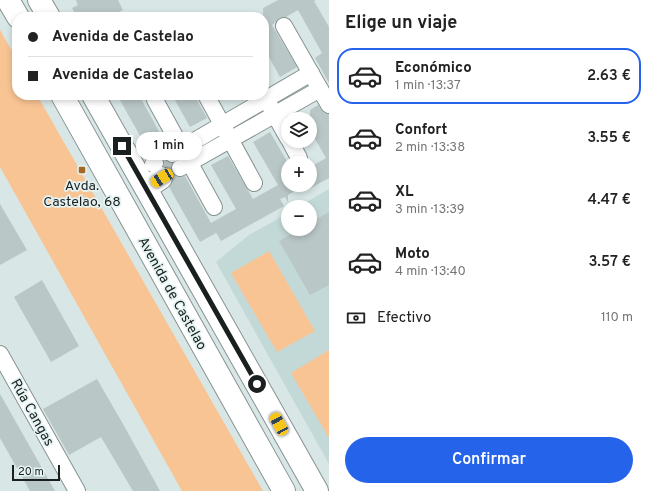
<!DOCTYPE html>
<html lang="es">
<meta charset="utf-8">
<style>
:root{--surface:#fff;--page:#f6f6f6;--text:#222;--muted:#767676;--line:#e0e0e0;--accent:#2563eb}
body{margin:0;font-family:Overpass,sans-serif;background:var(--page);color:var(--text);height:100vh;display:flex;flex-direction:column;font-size:15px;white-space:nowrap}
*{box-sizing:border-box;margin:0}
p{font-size:13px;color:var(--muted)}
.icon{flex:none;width:22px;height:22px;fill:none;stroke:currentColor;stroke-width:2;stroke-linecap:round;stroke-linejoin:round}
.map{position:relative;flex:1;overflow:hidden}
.details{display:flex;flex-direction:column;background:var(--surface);width:320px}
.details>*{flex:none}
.banner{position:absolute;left:12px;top:12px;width:257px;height:88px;border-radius:16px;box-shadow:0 2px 6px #0003;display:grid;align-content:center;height:88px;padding:0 16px;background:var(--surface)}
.controls{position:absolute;left:281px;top:112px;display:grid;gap:8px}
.controls a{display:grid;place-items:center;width:36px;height:36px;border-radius:50%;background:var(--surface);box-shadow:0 2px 6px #0003;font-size:20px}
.scale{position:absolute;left:12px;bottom:10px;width:48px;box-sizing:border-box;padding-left:4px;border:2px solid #1a1f1f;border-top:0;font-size:11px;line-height:14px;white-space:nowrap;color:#1a1f1f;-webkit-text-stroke:3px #e5f3f3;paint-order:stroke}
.end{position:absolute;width:18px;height:18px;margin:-9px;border:5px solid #1a1f1f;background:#fff;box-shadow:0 0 0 2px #fff}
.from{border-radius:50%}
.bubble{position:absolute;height:28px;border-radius:14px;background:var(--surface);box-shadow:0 2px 6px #0003;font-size:13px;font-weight:600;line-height:28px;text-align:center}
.car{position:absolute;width:12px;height:24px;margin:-12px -6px;border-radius:5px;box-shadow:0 0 3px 1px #0007;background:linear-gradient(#f5c518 24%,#345 0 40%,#f5c518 0 76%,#345 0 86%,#f5c518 0)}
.banner b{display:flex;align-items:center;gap:14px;height:38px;font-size:15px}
.banner b+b{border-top:1px solid var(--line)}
.banner i{width:10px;height:10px;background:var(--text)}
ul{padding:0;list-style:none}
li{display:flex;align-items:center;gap:12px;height:56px;margin:0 8px 6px;padding:0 8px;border:2px solid transparent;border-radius:16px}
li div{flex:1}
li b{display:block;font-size:15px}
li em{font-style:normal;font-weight:600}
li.on{border-color:var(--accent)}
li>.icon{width:36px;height:36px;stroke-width:1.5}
h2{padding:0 16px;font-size:18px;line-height:48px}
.pay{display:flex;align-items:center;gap:10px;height:44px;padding:0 16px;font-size:15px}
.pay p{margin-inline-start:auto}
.action{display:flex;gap:8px;margin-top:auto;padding:8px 16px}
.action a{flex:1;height:46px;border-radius:24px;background:var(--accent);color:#fff;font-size:16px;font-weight:600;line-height:46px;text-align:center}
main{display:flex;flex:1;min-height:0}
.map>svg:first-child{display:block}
.built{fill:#c3d9d8}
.green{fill:#f8c493}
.building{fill:#bac7c7}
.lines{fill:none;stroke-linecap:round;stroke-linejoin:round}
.street-casing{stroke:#869292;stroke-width:18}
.primary-casing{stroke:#869292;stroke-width:24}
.street{stroke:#fff;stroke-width:16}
.primary{stroke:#fff;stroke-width:22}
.route{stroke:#1a1f1f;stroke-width:5}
.poi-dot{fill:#a36929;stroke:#e5f3f3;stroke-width:1.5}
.labels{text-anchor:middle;stroke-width:3.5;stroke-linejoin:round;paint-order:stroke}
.poi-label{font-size:14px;fill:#1a1f1f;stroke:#e5f3f3}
.street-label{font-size:14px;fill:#1a1f1f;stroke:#e5f3f3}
</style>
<main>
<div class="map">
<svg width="329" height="491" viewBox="0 0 329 491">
<rect width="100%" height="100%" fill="#d8e6e6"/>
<path class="built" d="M329 189V464L216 262 249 235 288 213V229H310V207H298Z"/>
<g class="green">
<path d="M0 30 17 60V95H37L263 491H182L0 167Z"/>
<path d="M269 251 315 331 277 352 231 273Z"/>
<path d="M329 350V438L291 373Z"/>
</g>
<g class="building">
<path d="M76 0H118L123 10 119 12 122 17H77L72 8 78 5Z"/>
<path d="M278 0H316L314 1 329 27V83L315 58 322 53 298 10 286 17 280 18 272 25 297 67 280 77 264 48 263 8Z"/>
<path d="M117 95H139L167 146 164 150 163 154 167 162 172 163 171 171 164 166V159L161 155 156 154 151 155Z"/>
<path d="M172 95H194L207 118 190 127Z"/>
<path d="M318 105 324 113 329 114V178L309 189 307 185H310V167L326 158 310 130V110Z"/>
<path d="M270 132 288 163V185H306L288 195V202L285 197 280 199 284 206 221 241 214 229 216 233 200 242 169 187 172 183 173 178 172 173 180 177 185 176 211 223 236 209 211 165 228 156 253 199 278 185 253 142Z"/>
<path d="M0 204 27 250 0 265Z"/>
<path d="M329 212V285L310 295 279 241 300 229H310V223Z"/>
<path d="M42 280 79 346 51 362 14 297Z"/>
<path d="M97 379 123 424 160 491H133L101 437 69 455 43 409Z"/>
<path d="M0 394 12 415 55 491H30L0 438Z"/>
</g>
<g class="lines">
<g class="street-casing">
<g id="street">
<path d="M284 26 329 105"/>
<path d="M206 95 254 183"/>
<path d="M155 100 214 207"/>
<path d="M270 106 288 138"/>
<path d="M290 141 299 158"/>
<path d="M172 154 311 73"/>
<path d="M153 164 155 163"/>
<path d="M180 168 320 89"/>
<path d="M0 354 77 491"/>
</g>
</g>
<g class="primary-casing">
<g id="primary">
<path d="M8 0 18 17"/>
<path d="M39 0 49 17"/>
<path d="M62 95 284 491"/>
<path d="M93 95 317 491"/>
<path d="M146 188 161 178"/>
</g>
</g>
<use href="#street" class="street"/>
<use href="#primary" class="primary"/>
</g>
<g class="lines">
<path class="route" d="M122 146 257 384"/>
</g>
<rect class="poi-dot" x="78" y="166" width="8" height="8" rx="2"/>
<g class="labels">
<g class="poi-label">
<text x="82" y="190">Avda.<tspan x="82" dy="16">Castelao, 68</tspan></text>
</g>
<g class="street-label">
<text transform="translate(173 293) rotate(61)" y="5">Avenida de Castelao</text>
<text transform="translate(33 412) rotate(61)" y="5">Rúa Cangas</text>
</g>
</g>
</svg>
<div class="controls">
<a><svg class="icon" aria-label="layers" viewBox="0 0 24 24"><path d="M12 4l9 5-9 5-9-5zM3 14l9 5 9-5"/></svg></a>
<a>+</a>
<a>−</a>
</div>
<div class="scale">20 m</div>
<i class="end from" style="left:257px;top:384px"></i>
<i class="end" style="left:122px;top:146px"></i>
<div class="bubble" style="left:136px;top:132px;width:66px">1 min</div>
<i class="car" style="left:162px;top:178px;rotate:238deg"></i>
<i class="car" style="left:279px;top:424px;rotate:331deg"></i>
<div class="banner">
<b><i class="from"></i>Avenida de Castelao</b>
<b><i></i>Avenida de Castelao</b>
</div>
</div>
<section class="details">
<h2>Elige un viaje</h2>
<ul>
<li class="on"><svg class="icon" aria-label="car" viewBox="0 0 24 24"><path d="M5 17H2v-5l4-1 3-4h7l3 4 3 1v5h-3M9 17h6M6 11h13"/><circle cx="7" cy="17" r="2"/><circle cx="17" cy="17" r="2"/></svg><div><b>Económico</b><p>1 min · 13:37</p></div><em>2.63 €</em></li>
<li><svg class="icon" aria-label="car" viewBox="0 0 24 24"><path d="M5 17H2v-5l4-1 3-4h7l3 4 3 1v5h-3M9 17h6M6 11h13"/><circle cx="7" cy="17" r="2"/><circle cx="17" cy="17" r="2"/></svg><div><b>Confort</b><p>2 min · 13:38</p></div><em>3.55 €</em></li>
<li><svg class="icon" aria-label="car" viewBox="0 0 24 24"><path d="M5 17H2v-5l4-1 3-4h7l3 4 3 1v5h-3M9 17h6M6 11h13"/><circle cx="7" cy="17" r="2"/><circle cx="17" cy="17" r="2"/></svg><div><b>XL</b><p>3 min · 13:39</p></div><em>4.47 €</em></li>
<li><svg class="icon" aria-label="car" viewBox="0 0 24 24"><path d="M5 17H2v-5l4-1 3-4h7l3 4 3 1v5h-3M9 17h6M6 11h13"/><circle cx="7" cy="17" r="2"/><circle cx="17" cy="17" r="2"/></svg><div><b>Moto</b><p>4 min · 13:40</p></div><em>3.57 €</em></li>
</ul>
<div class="pay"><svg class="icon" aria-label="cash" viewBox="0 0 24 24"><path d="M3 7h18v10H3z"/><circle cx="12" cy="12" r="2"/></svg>Efectivo<p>110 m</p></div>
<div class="action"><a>Confirmar</a></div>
</section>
</main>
